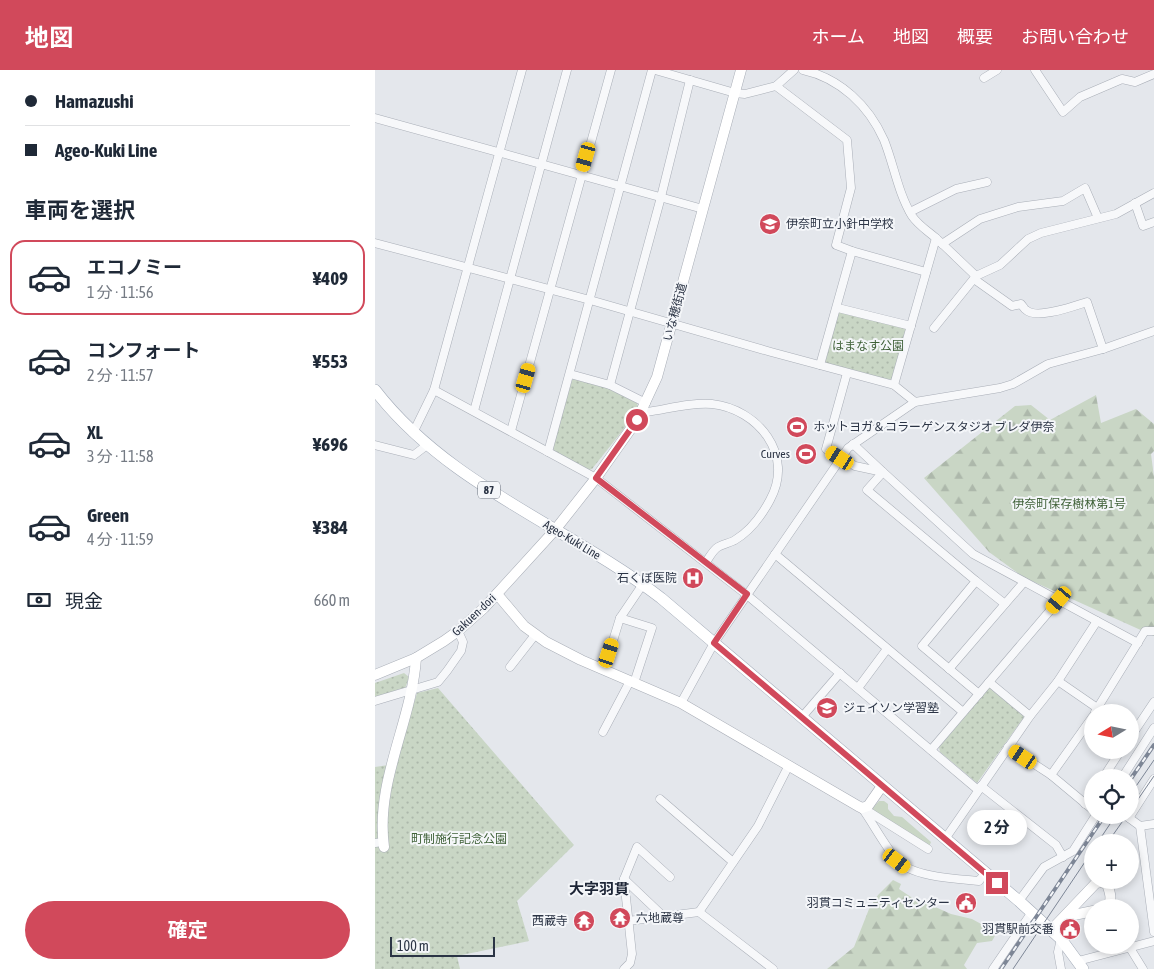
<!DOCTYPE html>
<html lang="ja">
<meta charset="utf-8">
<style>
:root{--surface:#fff;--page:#f2f2f3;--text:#1f2937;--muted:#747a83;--line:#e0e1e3;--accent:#d1495b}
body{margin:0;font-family:"Asap Condensed","Noto Sans JP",sans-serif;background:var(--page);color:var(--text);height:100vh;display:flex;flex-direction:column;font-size:19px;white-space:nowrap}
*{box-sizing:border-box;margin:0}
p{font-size:16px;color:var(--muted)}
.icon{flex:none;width:28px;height:28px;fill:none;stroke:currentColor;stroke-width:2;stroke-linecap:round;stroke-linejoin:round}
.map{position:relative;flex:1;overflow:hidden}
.details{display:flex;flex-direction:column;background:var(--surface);width:375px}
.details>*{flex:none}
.banner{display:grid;align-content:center;height:110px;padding:0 25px;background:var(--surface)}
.needle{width:32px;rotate:260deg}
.fabs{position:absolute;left:709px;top:634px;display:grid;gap:10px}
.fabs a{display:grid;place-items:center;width:55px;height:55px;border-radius:50%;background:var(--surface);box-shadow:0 2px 8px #0003;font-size:25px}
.scale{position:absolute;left:15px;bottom:12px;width:105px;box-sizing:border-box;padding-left:5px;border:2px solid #2b3445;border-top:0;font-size:14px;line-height:18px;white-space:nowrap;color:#2b3445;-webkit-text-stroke:4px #f4f6f9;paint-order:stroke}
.end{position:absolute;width:22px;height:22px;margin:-11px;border:6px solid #d1495b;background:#fff;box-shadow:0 0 0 2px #fff}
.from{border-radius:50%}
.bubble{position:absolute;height:35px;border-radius:18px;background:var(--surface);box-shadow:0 2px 8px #0003;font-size:16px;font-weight:700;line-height:35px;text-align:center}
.car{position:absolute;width:15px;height:30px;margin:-15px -8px;border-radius:6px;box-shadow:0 0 4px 1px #0007;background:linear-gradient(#f5c518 24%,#345 0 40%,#f5c518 0 76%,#345 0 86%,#f5c518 0)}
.banner b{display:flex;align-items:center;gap:18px;height:48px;font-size:19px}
.banner b+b{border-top:1px solid var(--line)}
.banner i{width:12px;height:12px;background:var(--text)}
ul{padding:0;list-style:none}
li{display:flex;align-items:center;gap:15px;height:75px;margin:0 10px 8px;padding:0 15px;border:2px solid transparent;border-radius:15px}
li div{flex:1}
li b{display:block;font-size:19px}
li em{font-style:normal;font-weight:700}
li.on{border-color:var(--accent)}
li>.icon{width:45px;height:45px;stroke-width:1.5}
h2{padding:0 25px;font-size:22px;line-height:60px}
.pay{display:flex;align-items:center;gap:12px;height:55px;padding:0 25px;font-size:19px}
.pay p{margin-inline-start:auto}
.cta{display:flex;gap:10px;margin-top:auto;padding:10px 25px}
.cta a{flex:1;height:58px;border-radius:30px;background:var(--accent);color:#fff;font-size:20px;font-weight:700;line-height:58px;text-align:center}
header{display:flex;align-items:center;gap:30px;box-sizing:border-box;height:70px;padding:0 25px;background:var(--accent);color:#fff}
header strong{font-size:24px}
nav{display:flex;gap:28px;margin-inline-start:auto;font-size:18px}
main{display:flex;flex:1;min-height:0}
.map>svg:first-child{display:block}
.grass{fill:#c9d6c5}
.forest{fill:url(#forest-firs)}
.park{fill:url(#park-dots)}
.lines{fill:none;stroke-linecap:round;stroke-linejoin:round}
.street-casing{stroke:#a9aeb7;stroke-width:9}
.secondary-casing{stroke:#a9aeb7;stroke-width:11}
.primary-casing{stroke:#a3abb8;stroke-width:12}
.street{stroke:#f7f8fa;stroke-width:8}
.secondary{stroke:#fff;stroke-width:10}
.primary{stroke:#fff;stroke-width:11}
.tram{stroke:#7d8696;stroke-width:1}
.rail-casing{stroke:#7d8696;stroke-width:4}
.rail{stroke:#f4f6f9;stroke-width:2;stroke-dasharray:5.5;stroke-linecap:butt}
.route{stroke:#d1495b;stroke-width:6}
.labels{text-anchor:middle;stroke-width:4;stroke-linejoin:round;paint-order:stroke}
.shield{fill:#f4f6f9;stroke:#676e7b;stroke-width:1}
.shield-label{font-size:11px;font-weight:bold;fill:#2b3445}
.poi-label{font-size:12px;fill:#2b3445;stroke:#f4f6f9;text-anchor:end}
.street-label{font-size:12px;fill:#2b3445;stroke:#f4f6f9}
.park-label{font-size:12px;fill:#3f6138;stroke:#f4f6f9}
.quarter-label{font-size:15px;font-weight:bold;fill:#1d2536;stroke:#f4f6f9}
</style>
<header>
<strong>地図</strong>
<nav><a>ホーム</a><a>地図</a><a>概要</a><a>お問い合わせ</a></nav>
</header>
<main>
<section class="details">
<div class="banner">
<b><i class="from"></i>Hamazushi</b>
<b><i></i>Ageo-Kuki Line</b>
</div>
<h2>車両を選択</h2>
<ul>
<li class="on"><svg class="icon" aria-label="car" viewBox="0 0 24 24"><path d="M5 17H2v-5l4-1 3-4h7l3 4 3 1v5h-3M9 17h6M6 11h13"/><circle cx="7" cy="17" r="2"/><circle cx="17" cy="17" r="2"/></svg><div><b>エコノミー</b><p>1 分 · 11:56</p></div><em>¥409</em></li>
<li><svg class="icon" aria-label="car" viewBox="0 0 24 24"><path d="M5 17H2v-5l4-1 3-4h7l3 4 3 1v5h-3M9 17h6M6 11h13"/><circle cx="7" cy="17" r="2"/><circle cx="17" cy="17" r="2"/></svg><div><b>コンフォート</b><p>2 分 · 11:57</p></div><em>¥553</em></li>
<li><svg class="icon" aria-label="car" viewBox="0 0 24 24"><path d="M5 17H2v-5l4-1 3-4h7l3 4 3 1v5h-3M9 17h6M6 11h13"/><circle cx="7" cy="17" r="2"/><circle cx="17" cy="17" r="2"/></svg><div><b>XL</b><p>3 分 · 11:58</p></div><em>¥696</em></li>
<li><svg class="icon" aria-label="car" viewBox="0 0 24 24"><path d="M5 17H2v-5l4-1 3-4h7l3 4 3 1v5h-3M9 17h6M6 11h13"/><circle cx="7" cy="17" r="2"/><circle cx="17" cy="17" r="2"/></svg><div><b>Green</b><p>4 分 · 11:59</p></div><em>¥384</em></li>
</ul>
<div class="pay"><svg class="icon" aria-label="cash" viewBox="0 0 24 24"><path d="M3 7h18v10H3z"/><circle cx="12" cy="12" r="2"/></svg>現金<p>660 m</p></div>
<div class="cta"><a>確定</a></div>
</section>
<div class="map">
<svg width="779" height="899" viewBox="0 0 779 899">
<defs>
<pattern id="forest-firs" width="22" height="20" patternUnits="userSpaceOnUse" patternTransform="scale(1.25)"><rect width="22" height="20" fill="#c9d6c5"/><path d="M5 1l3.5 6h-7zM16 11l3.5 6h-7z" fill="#adb8ab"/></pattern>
<pattern id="park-dots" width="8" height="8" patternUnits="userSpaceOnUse" patternTransform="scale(1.25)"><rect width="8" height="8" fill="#c9d6c5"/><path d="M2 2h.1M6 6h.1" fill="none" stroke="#adb8ab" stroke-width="1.8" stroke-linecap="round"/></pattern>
</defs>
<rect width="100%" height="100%" fill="#e4e7ec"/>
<path class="grass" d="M504 731H509L513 734V739L519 746 527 747 556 772 554 777 496 740Z"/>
<g class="forest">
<path d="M721 325 726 353 761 339 779 354V381L776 384 779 407V566L648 507 614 482 549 408 640 336 656 335 675 350Z"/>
<path d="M518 810 526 814 524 819 539 829 558 836 576 844 597 849 608 855 610 861 621 864 617 871 602 873 589 895 592 899H452L479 877 494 839 503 825Z"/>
</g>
<g class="park">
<path d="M466 241 528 257 531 260 517 309 513 310 450 293 463 242Z"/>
<path d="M200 308 235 317 262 333 263 337 248 360 217 399 213 400 179 382 178 377 197 310Z"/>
<path d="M29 603 34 607 30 619 0 628V613Z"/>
<path d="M63 618 199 775 142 831 154 871 82 886 85 899H0V697L20 694 42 623Z"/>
<path d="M615 618 648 645 649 647 602 713 565 682 564 677 613 619Z"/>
</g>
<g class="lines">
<g class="street-casing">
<g id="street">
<path d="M280 0 360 23 370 24 401 16 419 0"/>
<path d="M428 0C465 8 494 36 509 70 519 95 523 123 537 146 544 156 553 161 562 169 575 181 588 194 601 206"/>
<path d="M660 0 688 42 705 27 747 9 760 12 779 4"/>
<path d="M609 8 622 0"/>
<path d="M401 16 472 70 476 118 461 175 477 181 551 202"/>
<path d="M0 48 328 139"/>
<path d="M760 133 768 156 779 152"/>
<path d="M535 142 581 119 612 112"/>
<path d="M0 173 215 230 396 282 519 315 540 332"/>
<path d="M567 174 605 149 643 137 688 131 710 118 723 148"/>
<path d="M599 209 637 236 646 234C648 236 649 239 651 240 662 250 699 236 712 232L728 279"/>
<path d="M463 238 536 256"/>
<path d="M559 258 601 206 625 195 653 169 666 163 741 144 779 123"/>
<path d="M445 295 477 181"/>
<path d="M472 303 451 379 480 396 508 402 598 484 722 551 683 611 655 646 570 769"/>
<path d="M195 304 235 315 271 333"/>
<path d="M235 315 286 127 315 10"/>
<path d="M519 315 561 168"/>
<path d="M59 320 221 408 372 525 603 720"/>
<path d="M99 341 192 0"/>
<path d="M272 342C293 339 316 332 337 334 383 339 420 385 395 430 387 445 375 461 360 470 355 473 348 474 343 477 338 480 334 488 331 492"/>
<path d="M136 361 236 0"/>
<path d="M38 363 59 320 147 0"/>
<path d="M478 374 508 402 492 420 601 511 547 576 604 624"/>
<path d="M0 375 39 385 52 375"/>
<path d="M173 382 277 0"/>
<path d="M400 484 588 642"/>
<path d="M601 511 630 534"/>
<path d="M245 548 268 514"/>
<path d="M722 551 763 573"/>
<path d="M135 597 160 565"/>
<path d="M574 599 649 512"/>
<path d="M229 600 245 548 277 558 259 613"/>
<path d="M683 611 728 642"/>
<path d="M614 612 655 646"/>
<path d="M483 618 512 579"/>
<path d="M0 631 63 612 72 601 86 581 88 572 83 561"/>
<path d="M306 633 339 573 473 378 540 332 625 318 638 314 673 294 728 279 779 261"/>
<path d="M720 642 770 561H779"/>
<path d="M427 647 465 603"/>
<path d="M228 662 255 611"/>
<path d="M755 668 779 632"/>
<path d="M633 677 676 705 718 740"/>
<path d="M556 680 684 530"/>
<path d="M676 705 718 646"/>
<path d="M728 708 746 680"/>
<path d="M747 708 779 658"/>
<path d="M606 716 681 775 688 787"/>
<path d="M285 729 358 792"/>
<path d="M710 734 718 722"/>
<path d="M487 738C499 755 509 775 522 790 536 807 583 809 604 811L610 803"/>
<path d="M491 740 553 779"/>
<path d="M750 745 765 756 779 862"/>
<path d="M754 748 779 709"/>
<path d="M765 756 779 754"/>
<path d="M0 773 8 772"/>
<path d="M249 809 288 846"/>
<path d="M644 831 669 797 698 781 721 745"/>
<path d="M324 842 383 756 414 695"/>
<path d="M253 851 324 842 398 899"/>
<path d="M755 878 768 899"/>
<path d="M703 891 779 871"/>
<path d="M249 899 255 893 257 884 249 809 262 777 295 807"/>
<path d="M618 899 657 842"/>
<path d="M686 899 683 882 686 869"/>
</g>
</g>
<g class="secondary-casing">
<g id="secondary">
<path d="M122 524 149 556 171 572 206 590 306 633 483 736 487 738 493 736 507 716"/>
<path d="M0 605 41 588 69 571 83 561 109 538 180 460 221 408 262 350 282 307 366 0"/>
<path d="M9 777C0 711 37 652 41 588"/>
<path d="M691 851 699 845 718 841"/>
<path d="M678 861 681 855 721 813 726 812 732 814C735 822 738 831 732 838"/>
</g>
</g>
<g class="primary-casing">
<path id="primary" d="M0 320C74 416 192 456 286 528L644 831 686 869 708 899"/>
</g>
<use href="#street" class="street"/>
<use href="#secondary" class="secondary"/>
<use href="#primary" class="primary"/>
<g class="tram">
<path d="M755 725 779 690"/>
<path d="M755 741 779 706"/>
<path d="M723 772 741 745"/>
<path d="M733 772 752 745"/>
<path d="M638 899 718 780"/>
</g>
<g class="rail-casing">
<g id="rail">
<path d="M755 710 779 675"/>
<path d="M626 899 730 745"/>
</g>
</g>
<use href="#rail" class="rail"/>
</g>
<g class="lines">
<path class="route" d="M262 350 221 408 372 524 339 573 622 813"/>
</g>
<defs>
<g id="school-disc" transform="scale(1.125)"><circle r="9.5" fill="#d1495b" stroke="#f4f6f9"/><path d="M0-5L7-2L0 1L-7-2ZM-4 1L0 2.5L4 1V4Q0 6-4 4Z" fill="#fff"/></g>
<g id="stadium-disc" transform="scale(1.125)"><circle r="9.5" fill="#d1495b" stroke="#f4f6f9"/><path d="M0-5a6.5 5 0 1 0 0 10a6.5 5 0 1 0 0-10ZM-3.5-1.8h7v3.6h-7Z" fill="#fff"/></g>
<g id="hospital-disc" transform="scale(1.125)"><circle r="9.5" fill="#d1495b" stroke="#f4f6f9"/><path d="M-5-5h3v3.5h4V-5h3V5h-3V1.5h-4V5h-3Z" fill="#fff"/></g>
<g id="civic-disc" transform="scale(1.125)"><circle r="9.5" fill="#d1495b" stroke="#f4f6f9"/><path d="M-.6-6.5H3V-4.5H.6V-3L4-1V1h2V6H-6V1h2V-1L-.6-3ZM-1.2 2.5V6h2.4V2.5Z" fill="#fff"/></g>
<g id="temple-disc" transform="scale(1.125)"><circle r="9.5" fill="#d1495b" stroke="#f4f6f9"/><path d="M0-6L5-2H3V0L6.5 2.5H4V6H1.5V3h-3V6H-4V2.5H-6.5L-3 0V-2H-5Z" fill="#fff"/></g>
</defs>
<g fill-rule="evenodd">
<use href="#school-disc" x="395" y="154"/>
<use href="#stadium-disc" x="422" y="357"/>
<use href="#stadium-disc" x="431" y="384"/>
<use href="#hospital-disc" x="318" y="508"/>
<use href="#school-disc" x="452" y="638"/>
<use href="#civic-disc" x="591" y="833"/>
<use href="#temple-disc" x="245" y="848"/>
<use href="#temple-disc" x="209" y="851"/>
<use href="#civic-disc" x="695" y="859"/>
</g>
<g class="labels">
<rect class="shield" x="103" y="411.5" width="22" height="17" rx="4"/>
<g class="shield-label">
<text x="114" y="424">87</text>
</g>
<g class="poi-label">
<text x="411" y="158" text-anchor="start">伊奈町立小針中学校</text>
<text x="438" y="361" text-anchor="start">ホットヨガ＆コラーゲンスタジオ ブレダ伊奈</text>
<text x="415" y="388">Curves</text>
<text x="302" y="512">石くぼ医院</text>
<text x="468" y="642" text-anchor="start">ジェイソン学習塾</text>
<text x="575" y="837">羽貫コミュニティセンター</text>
<text x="261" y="852" text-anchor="start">六地蔵尊</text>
<text x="193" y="855">西蔵寺</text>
<text x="679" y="863">羽貫駅前交番</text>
</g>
<g class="street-label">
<text transform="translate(300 242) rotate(-75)" y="4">いな穂街道</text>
<text transform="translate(197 470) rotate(31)" y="4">Ageo-Kuki Line</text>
<text transform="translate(99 545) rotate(-43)" y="4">Gakuen-dori</text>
</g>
<g class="park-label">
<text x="493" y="280">はまなす公園</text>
<text x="694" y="438">伊奈町保存樹林第1号</text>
<text x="84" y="773">町制施行記念公園</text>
</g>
<g class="quarter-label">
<text x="224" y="824">大字羽貫</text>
</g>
</g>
</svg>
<div class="fabs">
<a><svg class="needle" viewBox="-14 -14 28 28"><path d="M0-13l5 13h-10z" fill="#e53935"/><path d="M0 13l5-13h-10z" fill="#747a83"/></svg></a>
<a><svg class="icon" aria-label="locate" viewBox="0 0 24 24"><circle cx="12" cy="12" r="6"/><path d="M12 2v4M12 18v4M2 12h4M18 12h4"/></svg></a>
<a>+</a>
<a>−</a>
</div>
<div class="scale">100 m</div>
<i class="end from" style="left:262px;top:350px"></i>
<i class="end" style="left:622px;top:813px"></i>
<div class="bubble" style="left:592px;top:740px;width:60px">2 分</div>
<i class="car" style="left:211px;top:87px;rotate:196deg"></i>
<i class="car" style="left:151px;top:308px;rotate:16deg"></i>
<i class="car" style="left:465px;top:388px;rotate:303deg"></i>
<i class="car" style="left:684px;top:530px;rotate:220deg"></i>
<i class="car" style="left:234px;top:583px;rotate:18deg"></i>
<i class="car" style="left:648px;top:687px;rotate:304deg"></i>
<i class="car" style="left:522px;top:791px;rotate:127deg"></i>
</div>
</main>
